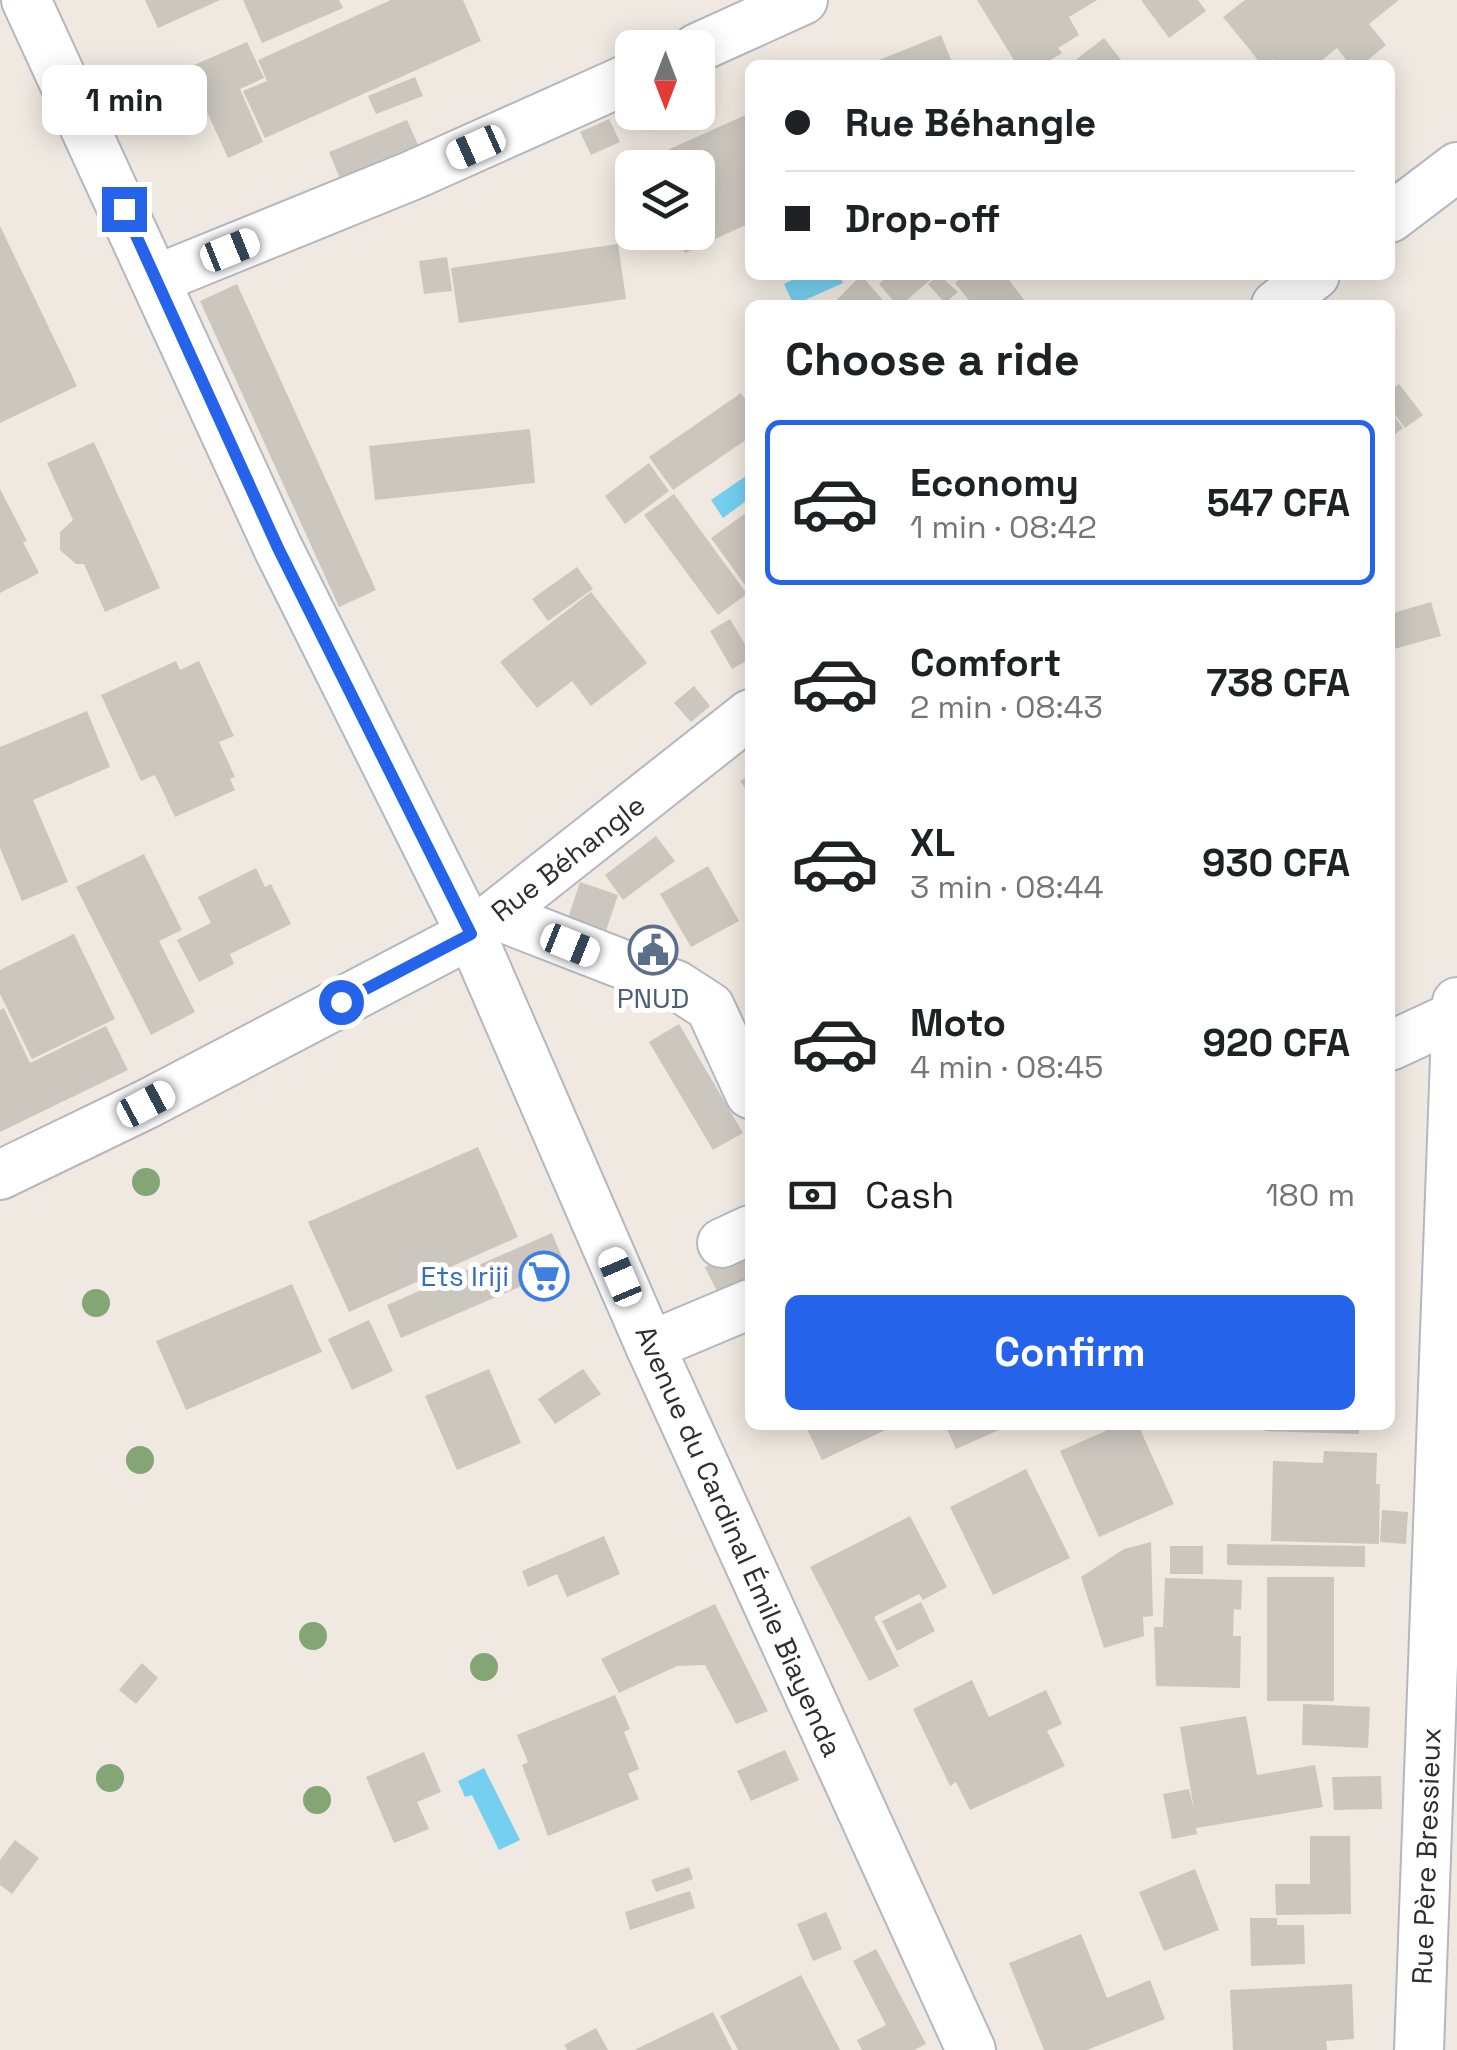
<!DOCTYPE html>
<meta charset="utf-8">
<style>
:root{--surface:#fff;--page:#f6f6f6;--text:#202124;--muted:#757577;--line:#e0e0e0;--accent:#2563eb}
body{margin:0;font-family:"Space Grotesk",sans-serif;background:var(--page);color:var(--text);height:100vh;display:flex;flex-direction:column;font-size:38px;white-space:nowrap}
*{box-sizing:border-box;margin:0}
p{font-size:32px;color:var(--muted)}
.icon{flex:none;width:55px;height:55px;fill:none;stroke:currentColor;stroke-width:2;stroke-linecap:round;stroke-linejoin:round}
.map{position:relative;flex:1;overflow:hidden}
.sheet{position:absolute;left:745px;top:300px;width:650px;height:1130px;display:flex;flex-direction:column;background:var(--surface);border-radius:15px;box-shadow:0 5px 25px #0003}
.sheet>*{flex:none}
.guide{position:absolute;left:745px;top:60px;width:650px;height:220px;border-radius:15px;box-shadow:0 5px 25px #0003;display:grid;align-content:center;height:220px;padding:0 40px;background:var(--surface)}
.needle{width:65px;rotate:180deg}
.fabs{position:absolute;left:615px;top:30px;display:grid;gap:20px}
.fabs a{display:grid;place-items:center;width:100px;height:100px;border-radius:15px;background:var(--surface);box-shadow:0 5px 25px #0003;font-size:50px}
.end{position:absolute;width:45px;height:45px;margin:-22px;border:12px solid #2563eb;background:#fff;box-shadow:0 0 0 5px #fff}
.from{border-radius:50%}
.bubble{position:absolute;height:70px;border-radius:15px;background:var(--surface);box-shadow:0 5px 25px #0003;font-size:32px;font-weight:700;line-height:70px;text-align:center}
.car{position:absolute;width:30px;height:60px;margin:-30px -15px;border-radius:12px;box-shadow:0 0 8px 2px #0007;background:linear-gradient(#fff 24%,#345 0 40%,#fff 0 76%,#345 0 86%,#fff 0)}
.guide b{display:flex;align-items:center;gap:35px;height:95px;font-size:38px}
.guide b+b{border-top:2px solid var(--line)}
.guide i{width:25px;height:25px;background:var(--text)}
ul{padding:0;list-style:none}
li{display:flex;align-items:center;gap:30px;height:165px;margin:0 20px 15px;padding:0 20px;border:5px solid transparent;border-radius:15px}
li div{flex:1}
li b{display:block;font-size:38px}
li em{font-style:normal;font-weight:700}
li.selected{border-color:var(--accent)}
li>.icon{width:90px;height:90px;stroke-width:1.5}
h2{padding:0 40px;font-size:45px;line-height:120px}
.pay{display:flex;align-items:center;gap:25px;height:110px;padding:0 40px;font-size:38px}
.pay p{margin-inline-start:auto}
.primary-button{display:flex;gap:20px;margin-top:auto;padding:20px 40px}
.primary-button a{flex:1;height:115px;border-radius:15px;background:var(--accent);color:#fff;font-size:40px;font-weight:700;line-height:115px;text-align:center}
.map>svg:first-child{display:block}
.water{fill:#75cff0}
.building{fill:#cbc7bf}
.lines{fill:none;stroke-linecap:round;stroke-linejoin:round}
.minor-casing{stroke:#b4b7c1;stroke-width:52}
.minor{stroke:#fff;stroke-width:48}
.tree{fill:#84a574}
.route{stroke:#2563eb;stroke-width:12}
.labels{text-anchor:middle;stroke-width:10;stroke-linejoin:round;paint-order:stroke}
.street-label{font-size:28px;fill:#2e2e2e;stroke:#fff}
.service-label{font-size:28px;fill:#4e5e75;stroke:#fff}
.shop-label{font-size:28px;fill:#366cbe;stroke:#fff;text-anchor:end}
</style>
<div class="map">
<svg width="1457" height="2050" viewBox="0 0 1457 2050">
<rect width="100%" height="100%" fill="#efe9e1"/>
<g class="water">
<path d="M802 275H839L843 283 794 305 784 284Z"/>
<path d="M746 476 750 481V498L723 518 711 500Z"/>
<path d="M484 1768 520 1840 499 1850 472 1795 465 1797 458 1781Z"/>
</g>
<g class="building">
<path d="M145 0H220L158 28Z"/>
<path d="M243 0H339L343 8 262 43Z"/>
<path d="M391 0H463L481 41 265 138 243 91 267 81 258 60Z"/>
<path d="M977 0H1097L1069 17 1079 35 1058 48 1062 53 1042 65H1017Z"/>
<path d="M1141 0H1198L1206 11 1169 38Z"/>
<path d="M1245 0H1399L1369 24 1386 45 1362 65H1350L1337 48 1316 65H1277L1273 59 1262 65 1223 17Z"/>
<path d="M941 35 953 65H867Z"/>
<path d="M1104 38 1125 65H1076L1073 62Z"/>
<path d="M247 42 264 78 240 89 263 142 228 158 187 68Z"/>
<path d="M415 77 423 96 376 114 368 96Z"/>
<path d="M750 113V223L685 253 676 232H698V168H646L643 161Z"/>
<path d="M609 119 620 142 591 155 580 132Z"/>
<path d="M407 120 419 147 340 179 329 152Z"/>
<path d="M0 226 77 386 0 423Z"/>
<path d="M618 244 626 299 459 323 451 268Z"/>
<path d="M447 257 452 291 424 294 419 261Z"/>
<path d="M861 275 887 305H832Z"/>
<path d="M878 275H936L901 305H897L879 284 883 281Z"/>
<path d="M939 275 958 292 945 303 928 284Z"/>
<path d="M965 275H1005L1028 305H973L955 283Z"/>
<path d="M237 284 376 590 339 607 200 301Z"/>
<path d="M1399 384 1423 415 1405 428 1390 408V390Z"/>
<path d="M741 393 750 406V437L673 490 649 457Z"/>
<path d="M1390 411 1403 428 1390 438Z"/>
<path d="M530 429 535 483 375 500 369 446Z"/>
<path d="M94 442 160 588 105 612 84 564H76L60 550V532L73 520 47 463Z"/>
<path d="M649 463 669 491 625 524 605 496Z"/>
<path d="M0 489 27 541 23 542 39 573 0 593Z"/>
<path d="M674 494 747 594 718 615 644 515Z"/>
<path d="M750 510V592L711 538Z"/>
<path d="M577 567 593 589 548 621 532 599Z"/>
<path d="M591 592 647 663 591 706 572 681 537 708 500 662Z"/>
<path d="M1431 602 1441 636 1394 649 1390 614Z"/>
<path d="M730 619 750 653V659L732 669 710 631Z"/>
<path d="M176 661 180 670 199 661 234 736 219 742 235 777 230 779 235 790 175 817 155 775 141 781 101 695Z"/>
<path d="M694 686 710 706 691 722 674 703Z"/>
<path d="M87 711 110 767 33 800 68 882 22 901 0 848V747Z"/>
<path d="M750 775V795L740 781Z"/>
<path d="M656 836 675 861 623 900 605 875Z"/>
<path d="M144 854 182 930 159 941 195 1012 151 1035 76 887Z"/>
<path d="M708 866 739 921 691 947 660 894Z"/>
<path d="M256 868 265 887 271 884 291 924 230 954 234 964 199 982 177 940 211 923 198 897Z"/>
<path d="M580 882 618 895 601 946 563 933Z"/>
<path d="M74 934 115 1019 32 1059 0 994V970Z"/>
<path d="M4 1008 30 1063 106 1026 128 1070 0 1132V1010Z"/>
<path d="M679 1024 743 1133 713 1150 649 1042Z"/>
<path d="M478 1147 518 1237 349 1312 308 1222Z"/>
<path d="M552 1233 566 1267 401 1338 387 1305Z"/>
<path d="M750 1247V1289L722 1302 705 1267Z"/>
<path d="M292 1284 322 1352 186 1410 156 1341Z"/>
<path d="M369 1320 393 1371 352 1390 328 1339Z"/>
<path d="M489 1369 521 1443 457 1470 425 1396Z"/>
<path d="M583 1369 601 1394 555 1424 538 1399Z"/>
<path d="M805 1425H896L822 1460Z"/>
<path d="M945 1425H1010L956 1449Z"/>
<path d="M1119 1425H1138L1174 1504 1099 1537 1060 1451Z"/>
<path d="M1265 1425H1359V1434L1265 1431Z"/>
<path d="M1324 1451 1377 1453 1376 1484H1380L1379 1544 1271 1541 1273 1461 1323 1463Z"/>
<path d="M1026 1469 1070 1558 993 1595 950 1507Z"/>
<path d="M1382 1510 1408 1512 1406 1544 1380 1542Z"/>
<path d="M910 1516 947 1587 923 1600 919 1594 874 1617 899 1666 869 1681 810 1567Z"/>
<path d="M604 1536 620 1574 567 1597 557 1574 528 1587 522 1571Z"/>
<path d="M1151 1542 1153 1616 1143 1617 1144 1636 1104 1648 1081 1577 1124 1549Z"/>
<path d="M1227 1544 1365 1546V1567L1227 1565Z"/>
<rect x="1170" y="1546" width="33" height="28"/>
<rect x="1267" y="1577" width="67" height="124"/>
<path d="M1165 1578 1242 1580 1241 1610 1234 1609 1233 1636H1241L1240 1688 1156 1686 1154 1627H1163Z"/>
<path d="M921 1602 935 1631 897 1651 882 1621Z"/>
<path d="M715 1604 768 1711 736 1724 705 1665 677 1666 619 1693 601 1659Z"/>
<path d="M142 1663 158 1678 136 1704 119 1690Z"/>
<path d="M972 1680 989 1717 1046 1690 1062 1724 1047 1731 1065 1766 970 1810 956 1782 950 1786 913 1709Z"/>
<path d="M615 1695 630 1729 624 1732 639 1769 628 1774 639 1799 548 1836 522 1765 528 1762 517 1735Z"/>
<path d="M1303 1704 1370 1707 1368 1748 1302 1745Z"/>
<path d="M1246 1716 1257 1775 1315 1765 1323 1807 1196 1828 1197 1834 1172 1839 1163 1794 1189 1789 1194 1809 1180 1727Z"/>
<path d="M785 1750 799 1780 751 1801 737 1771Z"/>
<path d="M424 1752 441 1792 417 1802 429 1829 394 1843 366 1777Z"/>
<path d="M1381 1776 1382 1809 1334 1810 1332 1777Z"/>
<path d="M1310 1836H1350L1351 1914 1276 1915 1275 1884H1310Z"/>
<path d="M15 1840 39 1858 12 1894 0 1885V1860Z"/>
<path d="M689 1867 693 1879 656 1892 651 1880Z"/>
<path d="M1195 1869 1219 1930 1164 1951 1139 1892Z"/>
<path d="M690 1891 695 1908 630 1930 625 1912Z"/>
<path d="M826 1912 842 1949 813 1961 797 1924Z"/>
<path d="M1250 1918H1277V1925H1304L1305 1964 1251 1966Z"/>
<path d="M1081 1934 1107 1998 1150 1980 1165 2019 1087 2050H1044L1009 1963Z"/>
<path d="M876 1949 926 2044 914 2050H862L857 2040 886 2025 853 1961Z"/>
<path d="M801 1975 840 2050H738L720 2016Z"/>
<path d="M1352 1984 1354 2039 1326 2041 1327 2050H1233L1230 1990Z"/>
<path d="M713 2012 732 2050H634Z"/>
<path d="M596 2028 608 2050H567L564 2045Z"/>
</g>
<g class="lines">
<g class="minor-casing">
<g id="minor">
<path d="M26 0 278 548 471 934 650 1346 971 2050"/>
<path d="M697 48 803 0"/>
<path d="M1390 218 1457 167"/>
<path d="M157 279 413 175 632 77"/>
<path d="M1276 305 1315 275"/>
<path d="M496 915 676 985 710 1007 750 1094"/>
<path d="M1390 1046 1457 1015"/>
<path d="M0 1175 147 1104 471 934 750 714"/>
<path d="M722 1243 750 1230"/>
<path d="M650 1346 750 1304"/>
<path d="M1419 2050 1457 1002"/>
</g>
</g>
<use href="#minor" class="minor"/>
</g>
<g class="tree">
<circle cx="146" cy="1182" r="14"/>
<circle cx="96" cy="1303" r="14"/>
<circle cx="140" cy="1460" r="14"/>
<circle cx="313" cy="1636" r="14"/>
<circle cx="484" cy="1667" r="14"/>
<circle cx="110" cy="1778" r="14"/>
<circle cx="317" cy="1800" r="14"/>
</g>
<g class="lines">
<path class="route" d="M124 209 278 548 471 934 341 1002"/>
</g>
<defs>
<g id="civic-ring" transform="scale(2.5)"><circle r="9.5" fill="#fff" stroke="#5c6f8a" stroke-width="1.5"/><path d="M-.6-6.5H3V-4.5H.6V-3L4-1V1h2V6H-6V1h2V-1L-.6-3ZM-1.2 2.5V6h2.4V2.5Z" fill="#5c6f8a"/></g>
<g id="supermarket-ring" transform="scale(2.5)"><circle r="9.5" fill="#fff" stroke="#3f7fe0" stroke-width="1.5"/><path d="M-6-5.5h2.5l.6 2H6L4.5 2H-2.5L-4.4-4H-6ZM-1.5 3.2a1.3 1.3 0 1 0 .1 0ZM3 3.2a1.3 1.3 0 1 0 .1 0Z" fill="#3f7fe0"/></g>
</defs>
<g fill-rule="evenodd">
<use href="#civic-ring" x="653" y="950"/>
<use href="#supermarket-ring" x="544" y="1276"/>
</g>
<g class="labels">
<g class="street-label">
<text transform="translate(568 858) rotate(-38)" y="10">Rue Béhangle</text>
<text transform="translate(739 1541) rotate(66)" y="10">Avenue du Cardinal Émile Biayenda</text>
<text transform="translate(1426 1856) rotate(-88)" y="10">Rue Père Bressieux</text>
</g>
<g class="service-label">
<text x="653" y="1008">PNUD</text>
</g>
<g class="shop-label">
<text x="509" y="1286">Ets Iriji</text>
</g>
</g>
</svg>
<div class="fabs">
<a><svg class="needle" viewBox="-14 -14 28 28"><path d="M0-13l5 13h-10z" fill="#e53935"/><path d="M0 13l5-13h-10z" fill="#757577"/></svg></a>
<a><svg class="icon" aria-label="layers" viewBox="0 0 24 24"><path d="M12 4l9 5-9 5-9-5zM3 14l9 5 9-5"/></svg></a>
</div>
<i class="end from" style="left:341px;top:1002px"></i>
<i class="end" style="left:124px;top:209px"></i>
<div class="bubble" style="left:42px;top:65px;width:165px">1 min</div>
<i class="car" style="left:476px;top:147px;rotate:246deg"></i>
<i class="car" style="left:230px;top:250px;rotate:68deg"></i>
<i class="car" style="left:570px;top:945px;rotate:112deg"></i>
<i class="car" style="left:146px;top:1104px;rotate:62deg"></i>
<i class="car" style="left:620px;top:1277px;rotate:337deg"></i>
<div class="guide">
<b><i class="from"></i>Rue Béhangle</b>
<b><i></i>Drop-off</b>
</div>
<section class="sheet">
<h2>Choose a ride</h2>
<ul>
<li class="selected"><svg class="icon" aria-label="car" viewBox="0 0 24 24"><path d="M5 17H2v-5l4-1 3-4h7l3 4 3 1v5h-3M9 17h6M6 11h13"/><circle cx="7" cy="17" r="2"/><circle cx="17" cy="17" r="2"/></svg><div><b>Economy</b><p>1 min · 08:42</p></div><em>547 CFA</em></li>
<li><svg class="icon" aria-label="car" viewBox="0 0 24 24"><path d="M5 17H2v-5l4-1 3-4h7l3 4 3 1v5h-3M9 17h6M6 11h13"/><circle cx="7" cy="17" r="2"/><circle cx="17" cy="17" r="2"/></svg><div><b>Comfort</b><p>2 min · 08:43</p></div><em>738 CFA</em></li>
<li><svg class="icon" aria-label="car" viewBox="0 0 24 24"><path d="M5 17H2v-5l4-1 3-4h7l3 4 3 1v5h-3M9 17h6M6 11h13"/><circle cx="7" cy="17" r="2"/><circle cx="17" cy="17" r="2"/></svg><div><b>XL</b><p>3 min · 08:44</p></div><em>930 CFA</em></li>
<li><svg class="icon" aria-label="car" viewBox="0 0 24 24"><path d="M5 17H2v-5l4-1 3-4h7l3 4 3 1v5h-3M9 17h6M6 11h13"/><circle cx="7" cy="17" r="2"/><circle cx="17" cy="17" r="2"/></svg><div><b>Moto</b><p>4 min · 08:45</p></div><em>920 CFA</em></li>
</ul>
<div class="pay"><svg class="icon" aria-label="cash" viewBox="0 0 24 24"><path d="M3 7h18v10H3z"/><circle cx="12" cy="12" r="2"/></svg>Cash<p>180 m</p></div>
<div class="primary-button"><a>Confirm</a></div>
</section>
</div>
